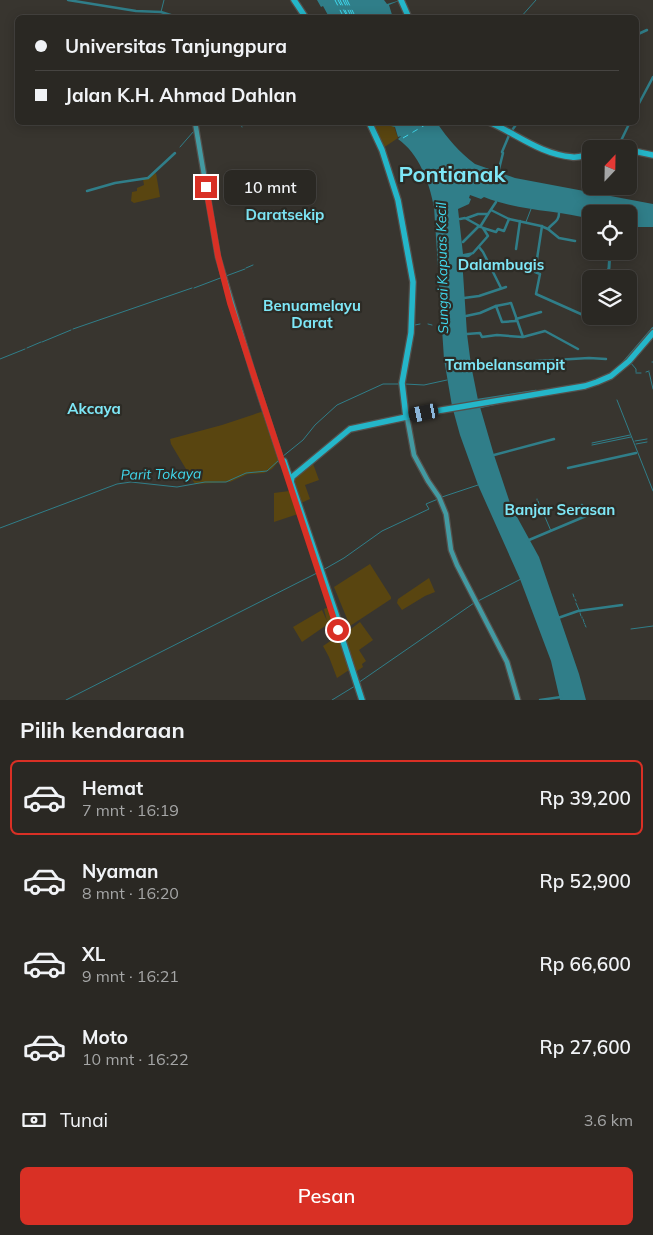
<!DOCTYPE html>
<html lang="id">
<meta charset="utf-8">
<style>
:root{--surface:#2a2823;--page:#363430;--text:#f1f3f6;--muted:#a5a6a6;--line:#464441;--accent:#d93025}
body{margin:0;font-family:Mulish,sans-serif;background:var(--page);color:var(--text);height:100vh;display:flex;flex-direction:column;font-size:19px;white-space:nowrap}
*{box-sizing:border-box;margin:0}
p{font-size:16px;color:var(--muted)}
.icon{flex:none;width:28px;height:28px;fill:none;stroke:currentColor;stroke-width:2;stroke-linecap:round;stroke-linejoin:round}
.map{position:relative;height:700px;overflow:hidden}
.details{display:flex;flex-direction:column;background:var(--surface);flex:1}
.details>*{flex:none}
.banner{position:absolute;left:15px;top:15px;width:624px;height:110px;border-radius:8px;box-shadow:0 2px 12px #0003,0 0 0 1px var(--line);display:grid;align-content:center;height:110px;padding:0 20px;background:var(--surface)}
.needle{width:32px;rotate:22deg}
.fabs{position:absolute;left:582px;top:140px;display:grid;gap:10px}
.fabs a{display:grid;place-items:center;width:55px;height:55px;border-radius:8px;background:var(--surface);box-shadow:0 2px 12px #0003,0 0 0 1px var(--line);font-size:25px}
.end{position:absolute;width:22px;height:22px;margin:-11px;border:6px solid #d93025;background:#fff;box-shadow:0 0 0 2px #fff}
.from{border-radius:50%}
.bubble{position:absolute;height:35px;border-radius:8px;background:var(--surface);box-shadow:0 2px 12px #0003,0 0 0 1px var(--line);font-size:16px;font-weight:600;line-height:35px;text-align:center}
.car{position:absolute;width:15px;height:30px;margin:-15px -8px;border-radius:6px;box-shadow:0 0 4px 1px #0007;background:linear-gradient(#222 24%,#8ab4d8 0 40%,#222 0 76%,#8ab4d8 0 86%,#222 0)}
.banner b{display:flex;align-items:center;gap:18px;height:48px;font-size:19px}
.banner b+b{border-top:1px solid var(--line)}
.banner i{width:12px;height:12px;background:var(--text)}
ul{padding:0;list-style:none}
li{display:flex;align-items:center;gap:15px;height:75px;margin:0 10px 8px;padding:0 10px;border:2px solid transparent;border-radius:8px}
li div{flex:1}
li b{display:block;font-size:19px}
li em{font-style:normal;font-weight:600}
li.on{border-color:var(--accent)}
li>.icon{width:45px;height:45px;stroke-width:1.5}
h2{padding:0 20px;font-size:22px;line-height:60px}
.pay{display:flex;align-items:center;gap:12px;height:55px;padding:0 20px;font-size:19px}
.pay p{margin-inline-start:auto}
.cta{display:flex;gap:10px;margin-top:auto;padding:10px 20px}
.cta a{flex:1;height:58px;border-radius:8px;background:var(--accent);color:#fff;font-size:20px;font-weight:600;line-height:58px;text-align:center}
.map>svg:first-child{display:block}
.green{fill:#594510}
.water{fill:#307e89}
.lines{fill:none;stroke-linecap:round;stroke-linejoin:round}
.stream{stroke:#307e89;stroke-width:1}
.canal{stroke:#307e89;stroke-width:2.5}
.river{stroke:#307e89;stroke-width:3}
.ferry{stroke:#40d8ed;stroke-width:1;stroke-dasharray:6 5;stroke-linecap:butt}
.major-casing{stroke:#53504c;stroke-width:7}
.highway-casing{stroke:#53504c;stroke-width:8}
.major{stroke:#439aa2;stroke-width:4.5}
.highway{stroke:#24b6c9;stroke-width:5.5}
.route{stroke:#d93025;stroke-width:6}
.labels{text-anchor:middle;stroke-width:4.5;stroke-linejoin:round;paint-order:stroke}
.water-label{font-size:14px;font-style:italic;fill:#40d8ed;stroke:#2d2b25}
.quarter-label{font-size:15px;font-weight:bold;fill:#7ee7f7;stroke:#2d2b25}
.town-label{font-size:22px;font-weight:bold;fill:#7ee7f7;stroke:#2d2b25}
</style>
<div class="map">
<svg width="653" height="700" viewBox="0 0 653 700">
<rect width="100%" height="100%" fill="#38352f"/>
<g class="green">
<path d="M375 123 382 124 392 123 391 126H394L398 138 383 148 373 125Z"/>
<path d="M156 173 160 197 134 203 131 201 132 192 137 191V188L144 185 143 179Z"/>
<path d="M264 411 280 460 272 469 264 473 248 474 230 482 195 484 171 444 170 439 222 425Z"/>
<path d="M312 461 319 480 305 485 310 499 301 503 292 479Z"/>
<path d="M289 491 298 514 274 522V493Z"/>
<path d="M370 564 391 597V599L350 626 334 587Z"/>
<path d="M429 578 435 592 425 596 402 610 397 603 398 599Z"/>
<path d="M329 607 336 628 333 636H332L328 624 302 642 293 627 322 610 327 621 324 609Z"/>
<path d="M360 622 373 640 359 650 366 661 362 664 363 667 354 673 344 640 347 638V632Z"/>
<path d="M335 638 340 639 349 670 337 678 329 657 323 646Z"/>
</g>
<g class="water">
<path d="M317 0H384L387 4 401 0 389 5 393 18 329 17 323 6 321 7Z"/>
<path d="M392 123H437C448 139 459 152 475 164L515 178 653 204V227H629V214H591V219C556 210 519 211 484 197L481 199 470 195 469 198 471 199 469 204 458 209 463 254 473 252V254L469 257 462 258 467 334 471 365 478 400 494 455 511 506 539 557 579 674 586 700H560L551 661 520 579 478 485 460 435 452 406 444 359 434 207C429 181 419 154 398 139L401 136 398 137 395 127 391 126Z"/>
</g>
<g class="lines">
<g class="stream">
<path d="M161 12 164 0"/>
<path d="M520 18 536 0"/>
<path d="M240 122 242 127"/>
<path d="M199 126 203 122"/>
<path d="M180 147 194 131"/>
<path d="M526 222 531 209"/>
<path d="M246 268 253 265"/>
<path d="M226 276 245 269"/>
<path d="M194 288 223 277"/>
<path d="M428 324 432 325"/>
<path d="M440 324H441"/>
<path d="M415 325 420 324"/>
<path d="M73 329 192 288"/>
<path d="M42 342 71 330"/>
<path d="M27 348 41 342"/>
<path d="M0 359 25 349"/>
<path d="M630 362 636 369V372"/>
<path d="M652 362H653"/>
<path d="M646 372 649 371"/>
<path d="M649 372 653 389"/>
<path d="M636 373H641"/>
<path d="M405 384 424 385 447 380"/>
<path d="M617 400 653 491"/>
<path d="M635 441 647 439"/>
<path d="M592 443 630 435"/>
<path d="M636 444 647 442"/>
<path d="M592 445 631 437"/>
<path d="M282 457 303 440 315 425 337 405 383 384H399"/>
<path d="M442 497 478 485"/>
<path d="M537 499V500"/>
<path d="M538 501 539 504"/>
<path d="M540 505 541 509"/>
<path d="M542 510 551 531"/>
<path d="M0 528 117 484 131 482 177 487 205 482H226L246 473 267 471 279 460"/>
<path d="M323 570 344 558 382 531 429 509 426 504 438 499"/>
<path d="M573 594 574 597"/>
<path d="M575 599 576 601"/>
<path d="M478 601 521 579"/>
<path d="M576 603 580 612"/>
<path d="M580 613 581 616"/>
<path d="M582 617V618"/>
<path d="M583 619 584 622"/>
<path d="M584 623 585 624"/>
<path d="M585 625 586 627"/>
<path d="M631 629 653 626"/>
<path d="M358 683 474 603"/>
<path d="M66 700 319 572"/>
<path d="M332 700 355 686"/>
</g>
<g class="canal">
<path d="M68 0 136 11 161 12 180 18"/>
<path d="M636 35 647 30"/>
<path d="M636 109 653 77"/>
<path d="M617 149 630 122"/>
<path d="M498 173 503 153 502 152 510 133 518 122"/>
<path d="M87 191 115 183 148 178 175 153"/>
<path d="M595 196 600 186"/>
<path d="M491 210 509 219 541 226 548 229 559 238 575 241"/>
<path d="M467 218 478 214H488L496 202"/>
<path d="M460 219 465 218 483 228 496 232 498 229 504 231 509 219"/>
<path d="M542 226 535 272 540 274 536 294 601 323"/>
<path d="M480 227 488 214"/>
<path d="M548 229C553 222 559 222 559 213"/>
<path d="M463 242 479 226"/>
<path d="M479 247 483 252 501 288"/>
<path d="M516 249 520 221"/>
<path d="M473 253 488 236 483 228"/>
<path d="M464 298 479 296 506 287"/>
<path d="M496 306 511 303 523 337 545 331 578 349"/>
<path d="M466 316 480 313 496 306 502 322 516 321V319L541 312"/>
<path d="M467 334 480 333 482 337 497 335 522 337"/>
<path d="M623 363 653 328"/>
<path d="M471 365 589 358 606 359"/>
<path d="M478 400 536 391"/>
<path d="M480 407 498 403"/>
<path d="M494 455 554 439"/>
<path d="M568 468 636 453"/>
<path d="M529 540 586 516 582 505"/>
<path d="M558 618 578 611 622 605"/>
<path d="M540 700 561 697"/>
</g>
<path class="river" d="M605 279 609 268 610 251"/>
<g class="ferry">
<path d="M335 0 344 18"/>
<path d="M338 0 348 18"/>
<path d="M340 0 349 18"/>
<path d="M343 0 352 18"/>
<path d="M345 0 354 18"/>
<path d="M347 0 356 18"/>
<path d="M403 138 430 122"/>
</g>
<g class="major-casing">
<g id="major">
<path d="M195 122 218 257 254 377 282 462"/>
<path d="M407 417 414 455 428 481 439 497 446 514 451 550 457 565 507 662 518 700"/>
</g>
</g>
<g class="highway-casing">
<g id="highway">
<path d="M294 0 306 18"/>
<path d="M401 0 409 18"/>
<path d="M369 122 382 150 398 200 413 282 411 333 402 383 406 417"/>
<path d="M489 122C517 134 540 154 572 157 578 158 585 155 591 154"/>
<path d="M629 150 653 155"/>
<path d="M284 461 341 629"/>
<path d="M291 482 292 477 350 429 430 412 585 386 597 382 611 376 629 361 653 333"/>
<circle cx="340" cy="634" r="5"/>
<path d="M342 638 362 700"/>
</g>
</g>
<use href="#major" class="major"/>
<use href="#highway" class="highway"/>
</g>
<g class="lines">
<path class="route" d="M206 187 218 256 230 303 333 616 337 630H338"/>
</g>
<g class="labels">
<g class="water-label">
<text transform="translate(442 268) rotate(-91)" y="5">Sungai Kapuas Kecil</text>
<text transform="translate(161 474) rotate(-1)" y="5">Parit Tokaya</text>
</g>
<g class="quarter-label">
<text x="285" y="220">Daratsekip</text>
<text x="501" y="270">Dalambugis</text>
<text x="312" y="311">Benuamelayu<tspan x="312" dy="17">Darat</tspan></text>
<text x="505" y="370">Tambelansampit</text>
<text x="94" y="414">Akcaya</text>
<text x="560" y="515">Banjar Serasan</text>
</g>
<g class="town-label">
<text x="452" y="182">Pontianak</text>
</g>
</g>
</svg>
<div class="fabs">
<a><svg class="needle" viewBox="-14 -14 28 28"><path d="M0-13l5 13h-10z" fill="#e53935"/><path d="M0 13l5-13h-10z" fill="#a5a6a6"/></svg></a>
<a><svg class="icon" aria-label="locate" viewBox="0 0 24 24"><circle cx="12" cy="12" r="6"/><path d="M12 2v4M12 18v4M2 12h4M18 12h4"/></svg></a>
<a><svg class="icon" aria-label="layers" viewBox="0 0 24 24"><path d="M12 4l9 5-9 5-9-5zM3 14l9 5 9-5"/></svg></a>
</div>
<i class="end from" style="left:338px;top:630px"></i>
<i class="end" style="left:206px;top:187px"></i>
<div class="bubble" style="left:224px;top:170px;width:92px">10 mnt</div>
<i class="car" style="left:424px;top:413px;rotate:258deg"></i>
<div class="banner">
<b><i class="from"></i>Universitas Tanjungpura</b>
<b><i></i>Jalan K.H. Ahmad Dahlan</b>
</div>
</div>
<section class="details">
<h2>Pilih kendaraan</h2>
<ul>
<li class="on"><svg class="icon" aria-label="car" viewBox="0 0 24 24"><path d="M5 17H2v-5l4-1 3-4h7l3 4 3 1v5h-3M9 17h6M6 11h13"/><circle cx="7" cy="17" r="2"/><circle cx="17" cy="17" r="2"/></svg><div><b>Hemat</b><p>7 mnt · 16:19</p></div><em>Rp 39,200</em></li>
<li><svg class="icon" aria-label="car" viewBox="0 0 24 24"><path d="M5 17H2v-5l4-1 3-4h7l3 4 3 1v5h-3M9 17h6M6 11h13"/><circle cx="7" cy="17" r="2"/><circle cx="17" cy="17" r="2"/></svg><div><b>Nyaman</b><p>8 mnt · 16:20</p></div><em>Rp 52,900</em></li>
<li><svg class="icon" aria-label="car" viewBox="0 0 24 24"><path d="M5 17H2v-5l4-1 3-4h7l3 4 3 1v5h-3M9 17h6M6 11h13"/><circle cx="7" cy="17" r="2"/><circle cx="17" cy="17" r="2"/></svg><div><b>XL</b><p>9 mnt · 16:21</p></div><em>Rp 66,600</em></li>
<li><svg class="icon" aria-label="car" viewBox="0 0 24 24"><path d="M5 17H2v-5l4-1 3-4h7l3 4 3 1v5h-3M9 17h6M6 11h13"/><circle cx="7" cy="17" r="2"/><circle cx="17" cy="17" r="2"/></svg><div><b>Moto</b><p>10 mnt · 16:22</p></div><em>Rp 27,600</em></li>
</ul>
<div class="pay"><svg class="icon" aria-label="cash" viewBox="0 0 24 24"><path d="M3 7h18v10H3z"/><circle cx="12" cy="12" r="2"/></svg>Tunai<p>3.6 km</p></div>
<div class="cta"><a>Pesan</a></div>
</section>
